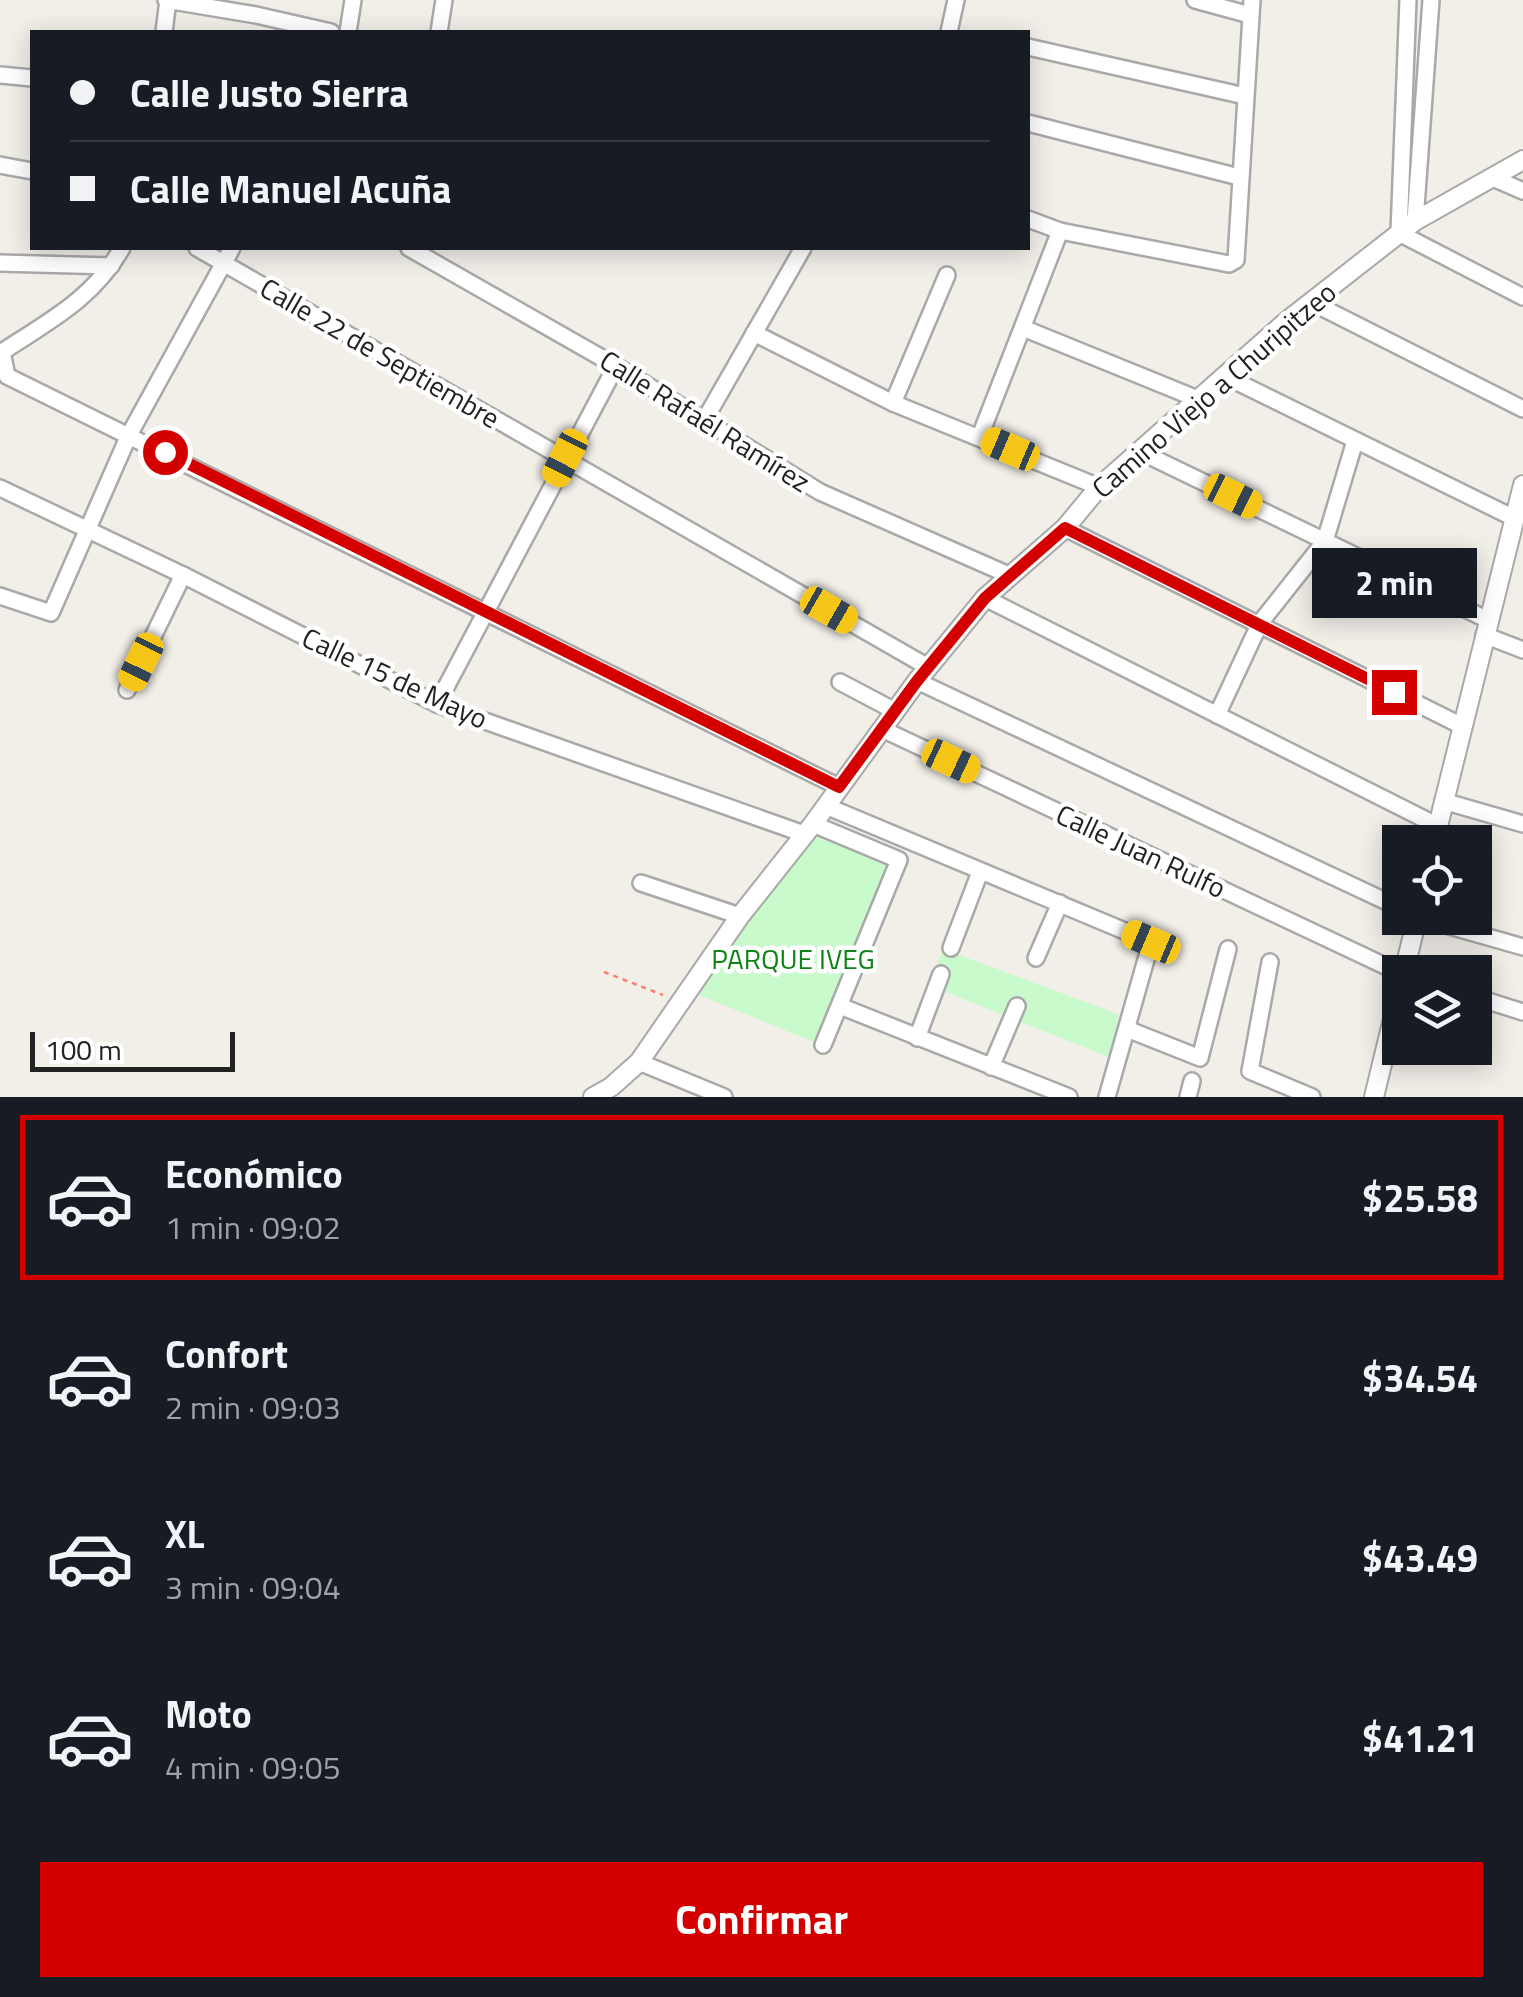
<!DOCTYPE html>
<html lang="es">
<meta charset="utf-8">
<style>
:root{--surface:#171b24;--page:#20242c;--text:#f1f3f6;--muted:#9ea1a6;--line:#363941;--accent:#d40000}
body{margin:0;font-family:"Titillium Web",sans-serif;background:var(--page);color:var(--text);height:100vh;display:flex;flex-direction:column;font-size:38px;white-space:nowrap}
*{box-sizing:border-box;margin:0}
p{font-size:32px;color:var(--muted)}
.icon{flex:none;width:55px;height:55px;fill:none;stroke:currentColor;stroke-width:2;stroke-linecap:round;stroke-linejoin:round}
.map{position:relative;height:1097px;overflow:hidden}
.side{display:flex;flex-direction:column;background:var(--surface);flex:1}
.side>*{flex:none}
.guide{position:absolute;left:30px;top:30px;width:1000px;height:220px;border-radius:0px;box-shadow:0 5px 25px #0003;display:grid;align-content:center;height:220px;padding:0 40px;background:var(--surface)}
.buttons{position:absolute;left:1382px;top:825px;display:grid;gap:20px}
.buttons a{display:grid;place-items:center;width:110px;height:110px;border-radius:0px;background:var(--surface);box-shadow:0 5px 25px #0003;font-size:50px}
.scale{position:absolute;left:30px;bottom:25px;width:205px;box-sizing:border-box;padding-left:10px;border:5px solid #222;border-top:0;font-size:28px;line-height:35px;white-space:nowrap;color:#222;-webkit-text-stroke:8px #fff;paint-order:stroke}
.end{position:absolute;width:45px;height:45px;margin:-22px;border:12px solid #d40000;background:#fff;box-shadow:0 0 0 5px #fff}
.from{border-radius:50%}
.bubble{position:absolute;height:70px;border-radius:0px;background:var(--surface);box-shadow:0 5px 25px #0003;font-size:32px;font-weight:700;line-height:70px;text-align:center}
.car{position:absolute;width:30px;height:60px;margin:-30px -15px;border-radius:12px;box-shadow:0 0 8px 2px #0007;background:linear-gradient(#f5c518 24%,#345 0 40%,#f5c518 0 76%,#345 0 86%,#f5c518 0)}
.guide b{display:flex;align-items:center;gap:35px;height:95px;font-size:38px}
.guide b+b{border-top:2px solid var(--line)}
.guide i{width:25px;height:25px;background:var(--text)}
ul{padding:18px 0 0;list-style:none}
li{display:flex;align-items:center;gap:30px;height:165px;margin:0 20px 15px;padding:0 20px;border:5px solid transparent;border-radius:0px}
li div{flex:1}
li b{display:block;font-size:38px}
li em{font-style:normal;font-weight:700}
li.current{border-color:var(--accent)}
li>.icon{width:90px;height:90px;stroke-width:1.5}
.action{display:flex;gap:20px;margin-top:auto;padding:20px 40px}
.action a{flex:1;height:115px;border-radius:0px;background:var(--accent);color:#fff;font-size:40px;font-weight:700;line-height:115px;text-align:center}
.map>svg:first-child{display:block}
.park{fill:#c8facc}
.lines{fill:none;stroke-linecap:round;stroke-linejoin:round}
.minor-casing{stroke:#a9a9a9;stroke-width:20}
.tertiary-casing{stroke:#a9a9a9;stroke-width:22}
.path{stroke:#fa8072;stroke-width:2.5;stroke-dasharray:5 5;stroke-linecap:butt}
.minor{stroke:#fff;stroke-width:15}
.tertiary{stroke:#fff;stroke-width:18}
.route{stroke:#d40000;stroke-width:12}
.labels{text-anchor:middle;stroke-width:9;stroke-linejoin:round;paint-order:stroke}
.street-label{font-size:28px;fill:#222;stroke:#fff}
.park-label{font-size:28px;fill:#0c8416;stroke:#fff}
</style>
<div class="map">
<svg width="1523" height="1097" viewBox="0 0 1523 1097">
<rect width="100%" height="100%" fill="#f2efe9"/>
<g class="park">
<path d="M804 834 900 864 826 1047 689 991Z"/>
<path d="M943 949 1118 1014 1114 1059 928 985Z"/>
</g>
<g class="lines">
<g class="minor-casing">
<g id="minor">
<path d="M166 0 256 15 331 32"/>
<path d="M1195 0 1250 15"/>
<path d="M1408 0 1399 233 1523 297"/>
<path d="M164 32 168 0"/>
<path d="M348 32 353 0"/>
<path d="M439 32 444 0"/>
<path d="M949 32 956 0"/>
<path d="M1028 47 1245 96"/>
<path d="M0 75 32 78"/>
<path d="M1028 123 1239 177"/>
<path d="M0 165 32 171"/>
<path d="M1493 178 1523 191"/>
<path d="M1028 219 1060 231 1229 264 1236 260 1252 0"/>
<path d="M1415 221 1431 0"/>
<path d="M197 248 928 667"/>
<path d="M409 248 616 366 820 492 1011 576"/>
<path d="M0 263 111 266"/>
<path d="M1311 302 1523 409"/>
<path d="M1023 328 1200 400"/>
<path d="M754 333 893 403 1099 487"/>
<path d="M2 352 7 376 839 787"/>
<path d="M2 352C49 321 93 299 122 248"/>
<path d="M1227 377 1514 518"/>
<path d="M893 403 947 275"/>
<path d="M704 421 803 248"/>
<path d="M980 436 1060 231"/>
<path d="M1141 452 1488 620"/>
<path d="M0 488 183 575 437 704 804 834"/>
<path d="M1065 528 1462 726"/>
<path d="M0 596 51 613 129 435 232 248"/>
<path d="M985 598 1438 826"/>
<path d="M1484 635 1523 650"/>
<path d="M917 681 1400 908"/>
<path d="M840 682 895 711"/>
<path d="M127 690 183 575"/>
<path d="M437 704 616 366"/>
<path d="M1217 715 1260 623 1325 541 1355 441"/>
<path d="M882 729 1400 973"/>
<path d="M1443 801 1523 824"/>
<path d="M826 806 1151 942 1107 1097"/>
<path d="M813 824 899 860 823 1045"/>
<path d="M641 883 740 916"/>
<path d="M1421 918 1523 947"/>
<path d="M951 948 980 872"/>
<path d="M1036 958 1060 903"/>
<path d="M1270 962 1250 1071 1312 1097"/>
<path d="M1475 997 1523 1012"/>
<path d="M840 1006 1069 1097"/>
<path d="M1127 1029 1200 1058 1228 949"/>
<path d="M917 1038 941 974"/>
<path d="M639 1062 724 1097"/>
<path d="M991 1067 1017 1006"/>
<path d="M1188 1097 1192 1081"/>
</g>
</g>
<g class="tertiary-casing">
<g id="tertiary">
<path d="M1434 842 1523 485"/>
<path d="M1404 972 1417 918"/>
<path d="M593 1097 611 1087 639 1062 740 916 813 824 917 681 985 598 1065 528 1099 487 1287 321 1415 221 1523 160"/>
<path d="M1374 1097 1400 990"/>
</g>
</g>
<path class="path" d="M604 972 663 995"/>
<use href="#minor" class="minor"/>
<use href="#tertiary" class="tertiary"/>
</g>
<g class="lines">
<path class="route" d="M165 452 839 787 917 681 985 598 1065 528 1394 692"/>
</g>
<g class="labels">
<g class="street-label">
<text transform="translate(380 353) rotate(30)" y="10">Calle 22 de Septiembre</text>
<text transform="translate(1214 390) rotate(-41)" y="10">Camino Viejo a Churipitzeo</text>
<text transform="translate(705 421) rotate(32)" y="10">Calle Rafaél Ramírez</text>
<text transform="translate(395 678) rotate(25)" y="10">Calle 15 de Mayo</text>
<text transform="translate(1141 851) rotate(25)" y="10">Calle Juan Rulfo</text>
</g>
<g class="park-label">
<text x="793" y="969">PARQUE IVEG</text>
</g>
</g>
</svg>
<div class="buttons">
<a><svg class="icon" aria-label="locate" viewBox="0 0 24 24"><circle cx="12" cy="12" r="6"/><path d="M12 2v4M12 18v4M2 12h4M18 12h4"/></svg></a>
<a><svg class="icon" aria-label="layers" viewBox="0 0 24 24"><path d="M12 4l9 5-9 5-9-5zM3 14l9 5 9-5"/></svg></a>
</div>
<div class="scale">100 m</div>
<i class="end from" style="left:165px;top:452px"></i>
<i class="end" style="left:1394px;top:692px"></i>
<div class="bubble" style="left:1312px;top:548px;width:165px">2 min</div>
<i class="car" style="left:1010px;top:449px;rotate:293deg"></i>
<i class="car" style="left:565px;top:458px;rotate:207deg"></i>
<i class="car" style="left:1233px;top:496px;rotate:116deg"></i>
<i class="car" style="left:829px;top:610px;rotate:120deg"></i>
<i class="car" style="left:141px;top:662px;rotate:206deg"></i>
<i class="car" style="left:951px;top:761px;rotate:115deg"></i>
<i class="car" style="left:1151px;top:942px;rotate:293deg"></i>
<div class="guide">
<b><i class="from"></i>Calle Justo Sierra</b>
<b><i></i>Calle Manuel Acuña</b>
</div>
</div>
<section class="side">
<ul>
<li class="current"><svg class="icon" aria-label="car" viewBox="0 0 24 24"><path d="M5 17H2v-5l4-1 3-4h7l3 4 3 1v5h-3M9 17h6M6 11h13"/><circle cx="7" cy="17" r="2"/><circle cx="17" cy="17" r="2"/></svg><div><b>Económico</b><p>1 min · 09:02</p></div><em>$25.58</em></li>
<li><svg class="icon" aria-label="car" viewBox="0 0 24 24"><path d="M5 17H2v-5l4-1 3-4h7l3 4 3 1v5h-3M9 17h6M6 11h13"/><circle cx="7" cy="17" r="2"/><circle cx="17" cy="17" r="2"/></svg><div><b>Confort</b><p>2 min · 09:03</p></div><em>$34.54</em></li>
<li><svg class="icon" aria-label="car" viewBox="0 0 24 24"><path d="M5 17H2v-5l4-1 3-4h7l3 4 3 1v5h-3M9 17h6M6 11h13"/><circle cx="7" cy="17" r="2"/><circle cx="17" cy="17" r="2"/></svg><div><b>XL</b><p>3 min · 09:04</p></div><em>$43.49</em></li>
<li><svg class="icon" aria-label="car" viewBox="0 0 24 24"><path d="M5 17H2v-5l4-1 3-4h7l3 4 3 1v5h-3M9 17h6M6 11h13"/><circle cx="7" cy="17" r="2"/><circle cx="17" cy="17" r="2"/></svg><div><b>Moto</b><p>4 min · 09:05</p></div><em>$41.21</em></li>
</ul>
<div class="action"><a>Confirmar</a></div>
</section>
